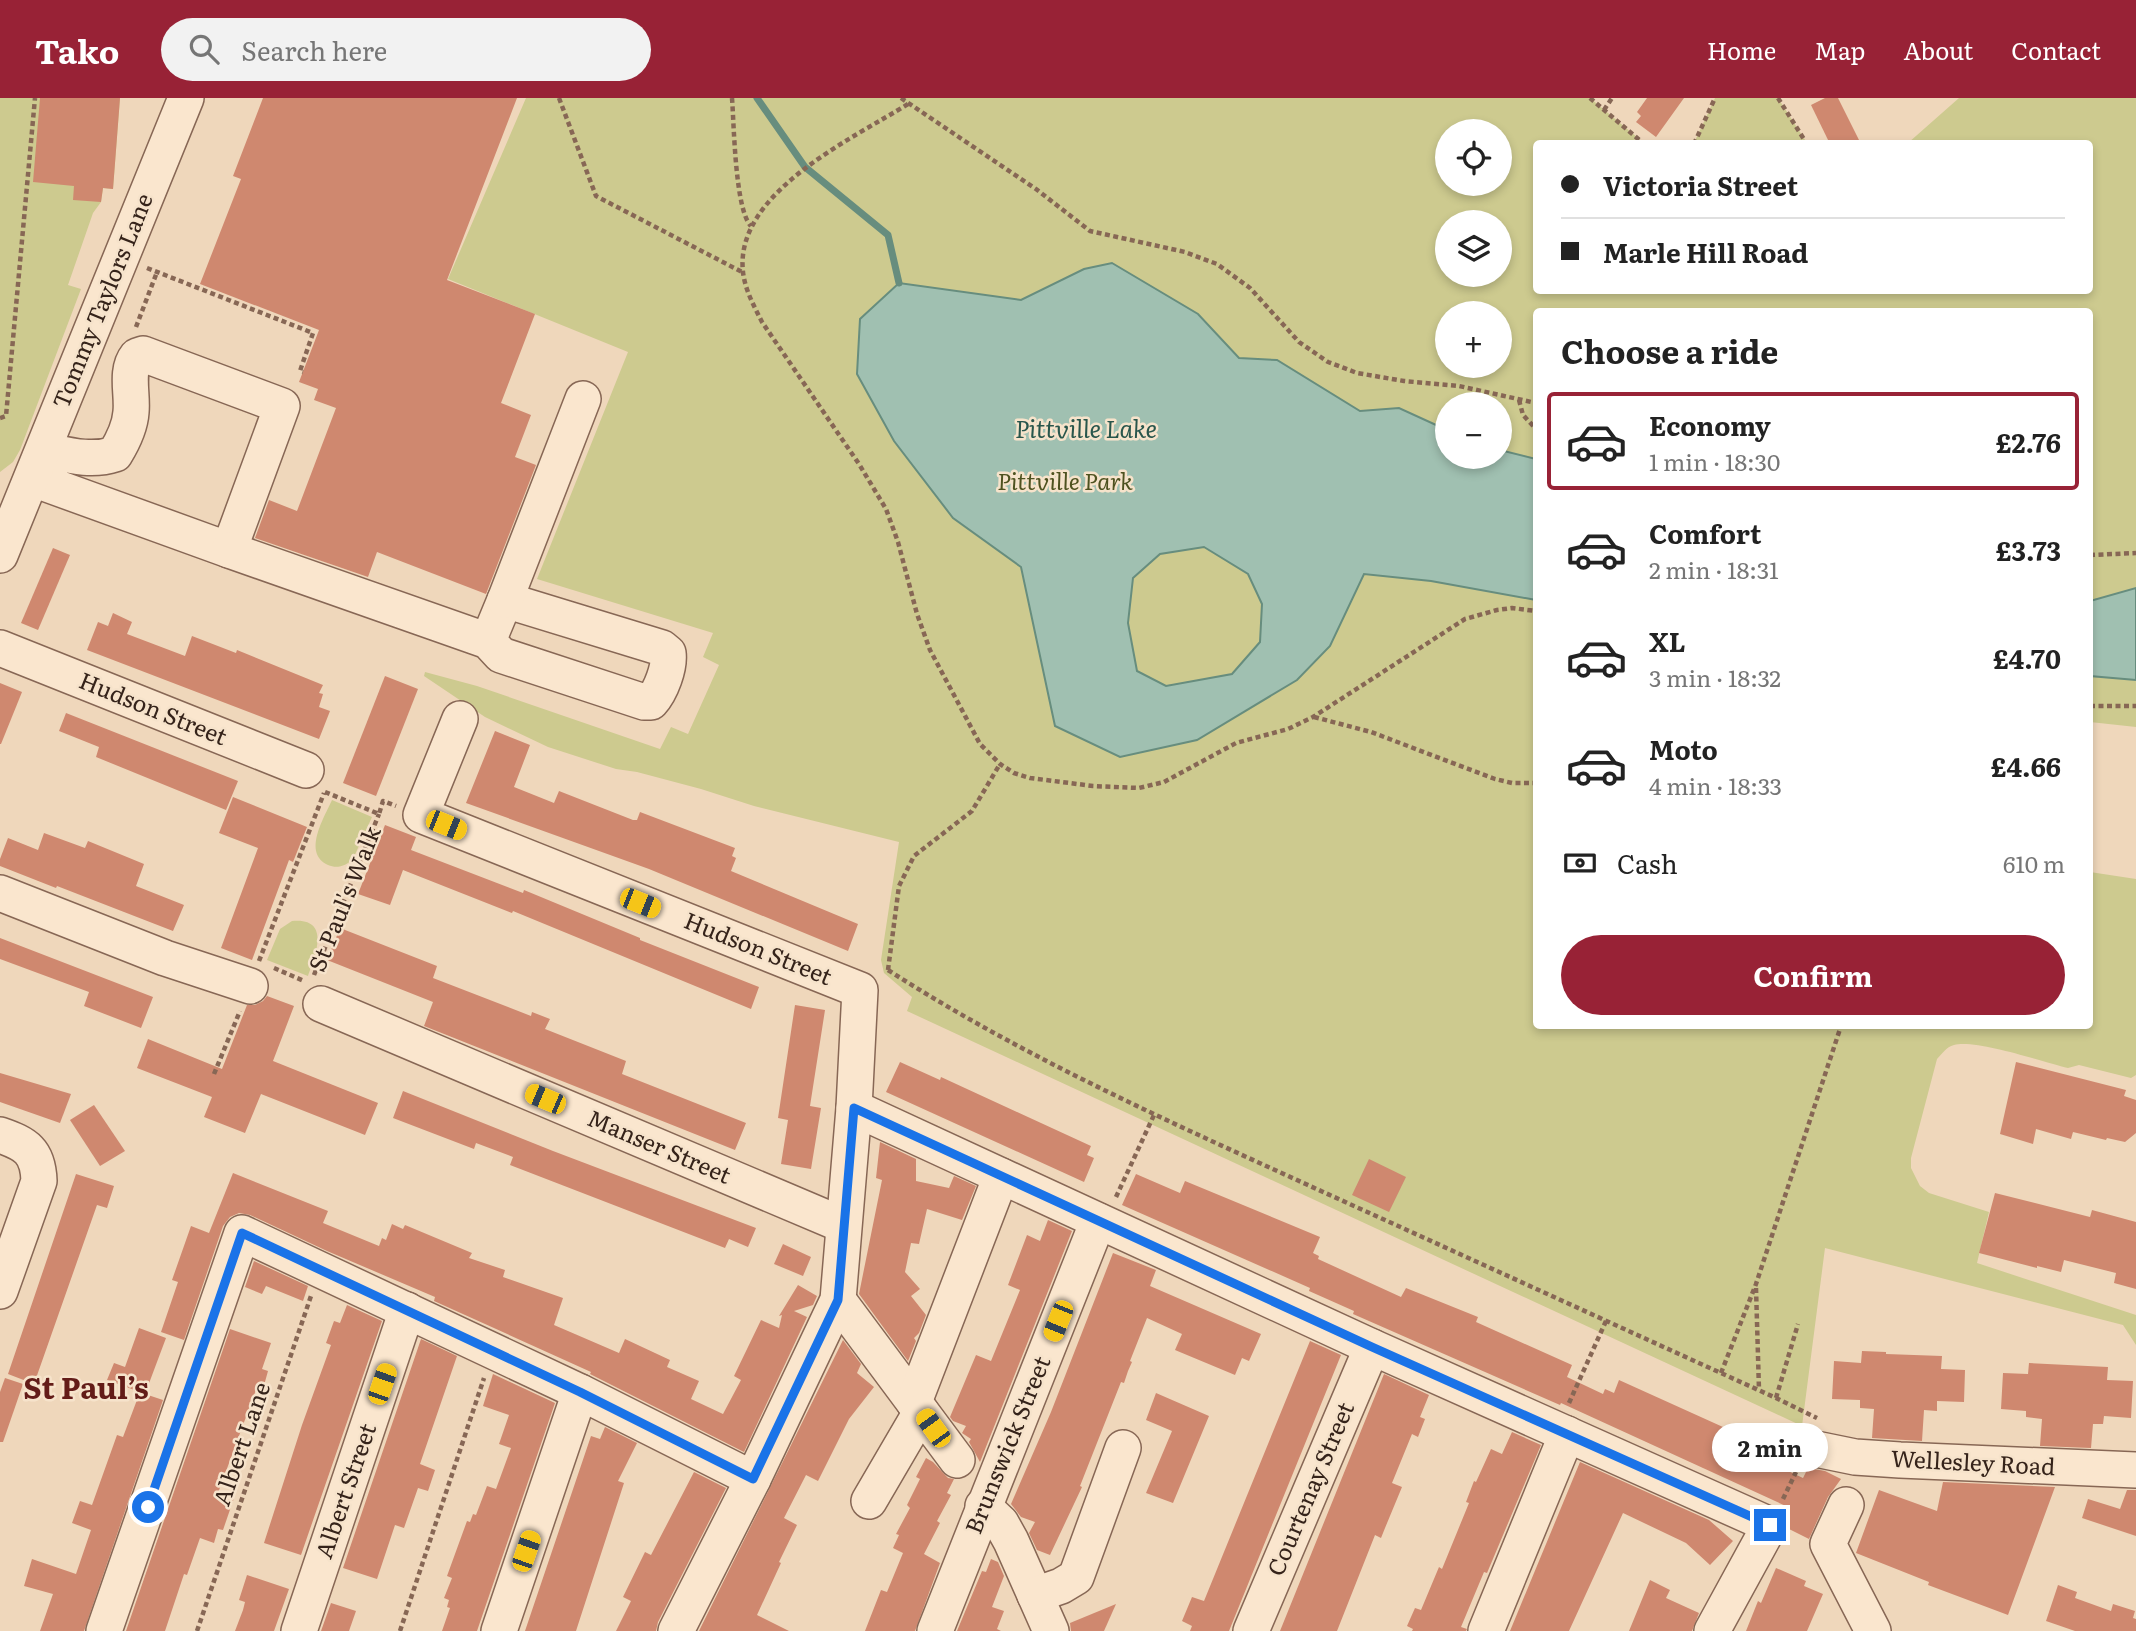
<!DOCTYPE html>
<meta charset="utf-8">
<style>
:root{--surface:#fff;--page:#f2f2f2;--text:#222;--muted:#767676;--line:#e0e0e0;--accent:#982236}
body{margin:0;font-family:Literata,serif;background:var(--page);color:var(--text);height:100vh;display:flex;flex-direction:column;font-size:26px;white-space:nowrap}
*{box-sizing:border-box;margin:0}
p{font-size:23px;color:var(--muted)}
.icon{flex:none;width:38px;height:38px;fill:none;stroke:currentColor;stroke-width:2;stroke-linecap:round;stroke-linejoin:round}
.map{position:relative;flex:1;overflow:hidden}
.side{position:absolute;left:1533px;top:210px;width:560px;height:721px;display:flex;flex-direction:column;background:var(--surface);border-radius:7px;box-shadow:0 4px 10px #0003}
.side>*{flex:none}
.guide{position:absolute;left:1533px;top:42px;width:560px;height:154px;border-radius:7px;box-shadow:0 4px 10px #0003;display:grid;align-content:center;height:154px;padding:0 28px;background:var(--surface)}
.tools{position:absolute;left:1435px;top:21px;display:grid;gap:14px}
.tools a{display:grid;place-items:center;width:77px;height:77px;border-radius:50%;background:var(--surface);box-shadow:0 4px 10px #0003;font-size:35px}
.end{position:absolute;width:32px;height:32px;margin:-16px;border:9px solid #1a73e8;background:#fff;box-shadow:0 0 0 4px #fff}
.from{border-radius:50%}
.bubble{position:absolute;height:49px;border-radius:24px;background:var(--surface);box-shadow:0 4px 10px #0003;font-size:23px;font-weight:700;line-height:49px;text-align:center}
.car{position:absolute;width:21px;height:42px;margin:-21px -10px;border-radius:9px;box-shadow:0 0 5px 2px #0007;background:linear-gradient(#f5c518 24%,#345 0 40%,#f5c518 0 76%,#345 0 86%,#f5c518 0)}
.guide b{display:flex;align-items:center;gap:24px;height:66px;font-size:26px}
.guide b+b{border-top:2px solid var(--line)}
.guide i{width:18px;height:18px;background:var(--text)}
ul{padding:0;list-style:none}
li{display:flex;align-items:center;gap:21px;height:98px;margin:0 14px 10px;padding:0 14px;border:4px solid transparent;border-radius:7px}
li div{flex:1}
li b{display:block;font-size:26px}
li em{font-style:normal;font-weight:700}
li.current{border-color:var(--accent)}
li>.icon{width:63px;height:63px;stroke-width:1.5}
h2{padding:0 28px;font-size:32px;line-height:84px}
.pay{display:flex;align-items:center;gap:18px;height:77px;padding:0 28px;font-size:26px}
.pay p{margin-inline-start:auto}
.button{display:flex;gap:14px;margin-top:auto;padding:14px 28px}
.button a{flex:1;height:80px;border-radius:42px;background:var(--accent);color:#fff;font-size:28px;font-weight:700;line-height:80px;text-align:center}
header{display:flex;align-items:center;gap:42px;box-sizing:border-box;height:98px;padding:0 35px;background:var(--accent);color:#fff}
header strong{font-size:33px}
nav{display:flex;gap:38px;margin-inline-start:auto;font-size:24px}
.search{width:490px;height:63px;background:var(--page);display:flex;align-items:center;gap:18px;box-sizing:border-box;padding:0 24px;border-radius:38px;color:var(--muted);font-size:26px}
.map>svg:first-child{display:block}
.green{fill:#cdca8f;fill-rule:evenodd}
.water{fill:#a0c0b1;stroke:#678d7e;stroke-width:2;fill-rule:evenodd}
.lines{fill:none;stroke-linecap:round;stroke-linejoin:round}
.stream{stroke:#678d7e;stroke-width:7}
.building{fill:#cf886f}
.minor-casing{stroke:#876755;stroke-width:38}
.path{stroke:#876755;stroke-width:4.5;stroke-dasharray:5 3.5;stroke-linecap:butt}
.minor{stroke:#fae6ce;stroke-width:35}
.route{stroke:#1a73e8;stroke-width:9}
.labels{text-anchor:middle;stroke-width:5;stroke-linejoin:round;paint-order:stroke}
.street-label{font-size:23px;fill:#35231a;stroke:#f6e3cb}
.park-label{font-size:23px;font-style:italic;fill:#4e5220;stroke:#f6e3cb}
.water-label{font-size:24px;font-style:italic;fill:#29564c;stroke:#f6e3cb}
.district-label{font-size:30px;font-weight:bold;fill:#631c18;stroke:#f6e3cb}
</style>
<header>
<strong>Tako</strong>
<div class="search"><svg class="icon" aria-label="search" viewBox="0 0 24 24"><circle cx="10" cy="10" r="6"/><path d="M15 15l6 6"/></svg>Search here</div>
<nav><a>Home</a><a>Map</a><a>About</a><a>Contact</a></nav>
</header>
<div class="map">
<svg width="2136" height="1533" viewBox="0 0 2136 1533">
<rect width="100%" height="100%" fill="#efd7bb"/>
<g class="green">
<path d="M0 0H120L113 91 103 90 101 104 93 115 68 187 81 191 20 352 13 364 0 374Z"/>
<path d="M526 0H1590L1644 45 1536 46V192H2090V46L1908 45 1959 0H2136V629L2090 624V214H1536V928H2090V774L2136 781V977L2131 980 2079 967 2068 970C2043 964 1976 941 1954 947 1946 949 1942 956 1937 961L1911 1060V1070L1920 1088 1929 1095 1989 1114 1977 1165 2136 1217V1247L2123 1227 1825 1150 1802 1328 907 913 912 899 884 875 881 862 899 744 754 708 701 691 637 674 616 671 548 649 485 619 424 578 425 574 477 588 660 651 671 629 688 636 719 567 703 559 713 535 537 481 628 254 448 181ZM1447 33H1500V86H1447ZM1447 124H1500V177H1447ZM1447 215H1500V268H1447ZM1447 306H1500V359H1447Z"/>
<path d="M1715 0H1778L1807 45H1694Z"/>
<path d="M332 702 372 719 353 761C346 768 337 771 328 767 302 755 324 720 332 702Z"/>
<path d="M292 823C331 819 316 857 308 878L267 862 280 831Z"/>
</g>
<g class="water">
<path d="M1112 165 1198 216 1239 260 1277 262 1360 313 1399 310 1447 332V359H1500V352L1536 361V502L1431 483 1364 476 1330 548 1297 582 1197 642 1120 659 1055 628 1021 469 953 420 894 343 857 276 860 221 899 185 1021 202 1084 171ZM1204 449 1248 476 1262 506 1260 544 1232 576 1166 588 1137 573 1128 525 1133 480 1160 456Z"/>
<path d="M2136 490V582L2090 578V503Z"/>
</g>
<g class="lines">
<path class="stream" d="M757 0 805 69 888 137 899 185"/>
</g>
<g class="building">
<path d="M40 0H120L113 91 103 90 101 104 73 102 74 88 33 84Z"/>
<path d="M263 0H517L447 182 535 216 501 305 531 317 515 359 536 367 486 496 377 454 368 479 255 440 269 402 297 413 336 310 314 302 318 291 299 284 319 232 200 186 241 81 233 78Z"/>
<path d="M1647 0H1684L1656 39 1636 24 1641 18 1637 14Z"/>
<path d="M1825 0H1838L1861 46H1830L1811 7Z"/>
<path d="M53 450 70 457 38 532 21 525Z"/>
<path d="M113 515 132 524 127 536 185 558 192 538 236 555 237 552 323 587 319 595 323 596 319 609 330 613 319 641 87 552 98 524 108 528Z"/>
<path d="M385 578 418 591 376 698 343 685Z"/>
<path d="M0 585 22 594 1 646H0Z"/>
<path d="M66 615 238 683 226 712 96 659 99 649 59 633Z"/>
<path d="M495 633 530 647 514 689 554 705 559 693 633 722H637L640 714 735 750 732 758 736 760 731 773 858 826 848 853 649 771 466 705Z"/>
<path d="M233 699 307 729 293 764 289 762 252 862 221 850 258 750 219 735Z"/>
<path d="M385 727 416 739 411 752 523 795 524 792 640 840V842L759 889 751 911 513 813 512 815 403 772 390 807 358 796Z"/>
<path d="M44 735 85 750 88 743 144 766 136 788 184 807 173 833 57 788 56 790 0 768V761L8 740 38 752Z"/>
<path d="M340 830 437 868 433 880 531 918 532 914 550 921 545 931 626 963 622 976 746 1025 735 1052 424 928 433 904 327 862Z"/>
<path d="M0 840 153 899 141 930 84 908 89 894 0 861Z"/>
<path d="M267 898 294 908 273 963 378 1005 365 1037 261 996 245 1035 204 1019 212 999 137 970 148 941 222 971 247 907H255L263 903Z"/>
<path d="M795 907 825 912 810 1008 821 1010 811 1071 781 1066 788 1022 778 1020Z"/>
<path d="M900 964 940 982 941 979 1091 1048 1087 1057 1094 1060 1084 1084 886 994Z"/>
<path d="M2016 964 2126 992 2124 998 2136 1002V1035L2125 1044 2107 1040 2106 1042 2073 1034 2071 1041 2036 1031 2033 1046 2000 1036Z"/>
<path d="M0 975 71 996 60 1025 0 1004Z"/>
<path d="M403 993 553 1053 756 1130 748 1149 729 1141 725 1150 510 1067 513 1059 476 1045 474 1051 393 1020Z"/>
<path d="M94 1007 125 1053 100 1068 70 1022Z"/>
<path d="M880 1044 916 1061V1083L949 1090 954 1078 976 1088 962 1122 927 1111 919 1146 911 1145 905 1174 920 1191 911 1198 926 1217 919 1235 914 1240 916 1243 908 1263 859 1196 882 1082 876 1080Z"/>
<path d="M1369 1061 1406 1079 1389 1114 1352 1097Z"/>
<path d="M233 1075 328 1113 323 1125 379 1148 382 1140 386 1142 392 1126 403 1131 405 1127 472 1155 469 1160 505 1172 503 1179 563 1200 554 1227 619 1255 625 1241 670 1262 667 1269 699 1283 691 1301 723 1316 741 1282 734 1278 761 1222 779 1230 782 1217 779 1218 798 1187 817 1198 813 1207 794 1213 807 1219 744 1354 590 1276 591 1274 434 1203 435 1199 327 1153 250 1117 239 1115 230 1119 223 1128 184 1242 161 1234 178 1184 172 1182 191 1128 209 1135Z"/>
<path d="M76 1076 114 1088 107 1110 97 1107 34 1286 8 1276Z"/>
<path d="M1136 1076 1180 1095 1185 1083 1320 1139 1313 1155 1319 1158 1318 1161 1401 1199 1406 1190 1478 1219 1476 1224 1572 1267 1567 1279 1603 1296 1605 1291 1614 1295 1619 1282 1765 1348 1760 1360 1803 1380 1808 1370 1825 1373 1841 1381 1828 1399 1809 1441 1789 1431 1790 1425 1785 1414 1788 1409 1561 1305 1560 1307 1353 1216 1354 1213 1309 1193 1310 1190 1122 1107Z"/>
<path d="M1995 1095 2090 1119 2092 1112 2136 1124V1191L2114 1185 2116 1175 2064 1162 2061 1174 2037 1168V1170L1979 1155Z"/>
<path d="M1048 1122 1072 1133 980 1364 969 1344 971 1341 962 1335 966 1328 953 1323 950 1319 976 1257 991 1263 1020 1192 1008 1187 1027 1137 1040 1143Z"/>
<path d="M783 1146 811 1159 803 1178 774 1166Z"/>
<path d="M1113 1155 1156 1172 1150 1188 1261 1236 1249 1263 1242 1260 1235 1277 1175 1252 1182 1236 1147 1220 1130 1263 1132 1264 1128 1273 1124 1285 1121 1284 1080 1388 1082 1389 1050 1457 1037 1452 1029 1435 1035 1424 1021 1419 1011 1406 1051 1314Z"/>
<path d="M254 1163 308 1188 303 1203 266 1188 262 1196 245 1189Z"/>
<path d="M347 1207 382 1223 301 1457 264 1445 302 1327 331 1247 326 1245 334 1223 340 1225Z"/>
<path d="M139 1230 166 1240 145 1296 163 1302 84 1533H40L53 1496 24 1488 32 1461 76 1476 91 1432 72 1425 80 1403 92 1407 117 1337 123 1339 140 1294 107 1282 114 1265 125 1269Z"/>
<path d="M230 1231 271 1245 262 1271 268 1273 263 1291 257 1289 218 1395 234 1400 223 1432 218 1431 214 1445 200 1440 187 1477 184 1476 165 1533H126Z"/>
<path d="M421 1241 457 1258 420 1366 435 1372 428 1393 418 1390 404 1430 395 1427 377 1481 343 1470Z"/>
<path d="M843 1242 861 1266 857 1275 874 1289 849 1321 818 1383 806 1377 784 1420 797 1427 779 1464 781 1465 757 1517 789 1533H699Z"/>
<path d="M1310 1243 1341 1257 1229 1533H1190L1192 1528 1182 1523 1192 1499 1204 1503Z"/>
<path d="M1862 1253 1886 1254V1256L1942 1258 1941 1271 1965 1272 1964 1304 1937 1303V1313L1924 1312 1922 1343 1872 1340 1874 1311 1860 1310V1302L1832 1301 1834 1263 1861 1265Z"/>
<path d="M2029 1265 2108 1269 2107 1282 2133 1283 2131 1320 2104 1318 2103 1326H2093L2091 1350 2040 1348 2042 1321 2026 1319V1313L2001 1311 2003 1275 2028 1276Z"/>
<path d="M493 1276 555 1305 477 1533H442L450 1510 447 1509 449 1502 444 1500 452 1480 447 1478 467 1423 470 1424 473 1416 476 1417 487 1388 496 1391 511 1350 499 1346 509 1317 483 1308Z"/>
<path d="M1384 1276 1429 1297 1420 1319 1425 1321 1418 1339 1412 1336 1392 1385 1402 1389 1385 1430 1381 1440 1375 1437 1337 1533H1280Z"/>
<path d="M5 1280 23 1286 3 1344H0V1294Z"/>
<path d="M1156 1295 1209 1318 1173 1405 1146 1395 1172 1333 1146 1322Z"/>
<path d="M605 1329 637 1345 618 1383 624 1385 576 1533H525L591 1338 600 1341Z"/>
<path d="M1512 1334 1541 1347 1487 1475 1484 1474 1461 1529 1467 1531 1466 1533H1412L1413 1531 1407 1528 1415 1510 1421 1512 1439 1469 1442 1471 1469 1405 1466 1404 1474 1383 1476 1384 1491 1351 1502 1356Z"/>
<path d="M926 1360 933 1364 948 1380 954 1381 947 1395 951 1397 937 1423 940 1425 924 1456 940 1465 915 1533H865L881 1492 887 1494 903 1455 893 1450 899 1437 896 1436 910 1410 907 1407 920 1381 916 1379Z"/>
<path d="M1580 1364 1709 1422 1733 1443 1710 1467 1686 1445 1623 1415 1569 1533H1510Z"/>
<path d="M694 1374 726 1390 658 1524 656 1533H616L631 1503 623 1499 645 1454 651 1457Z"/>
<path d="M1943 1384 2055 1389 2008 1517 1928 1487 1929 1484 1856 1455 1879 1392 1937 1413Z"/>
<path d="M2127 1392H2136V1438L2082 1420 2088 1401 2120 1411Z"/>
<path d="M991 1461 998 1464 1004 1478 992 1509 1004 1513 997 1531 1001 1533H957L982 1473 986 1474Z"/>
<path d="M1776 1470 1806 1483 1804 1488 1823 1496 1807 1533H1746L1758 1503 1761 1505Z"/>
<path d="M247 1477 289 1491 274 1533H235L243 1512 245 1504 239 1502Z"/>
<path d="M1650 1482 1670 1492 1666 1500 1699 1515 1692 1533H1629Z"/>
<path d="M2058 1487 2077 1494 2075 1500 2111 1513 2113 1506 2135 1513 2133 1520 2136 1521V1533H2075L2046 1523Z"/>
<path d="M331 1505 356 1513 349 1533H321Z"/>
<path d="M1116 1506 1104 1533H1071L1070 1525Z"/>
</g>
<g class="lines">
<g class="minor-casing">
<g id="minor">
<path d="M33 381 229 452 282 308 143 256 137 258C125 273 133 296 131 314 130 329 123 343 115 356 91 364 68 357 44 352"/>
<path d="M229 452 488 543 501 557 644 604H651C661 593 670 569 668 555L662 550 505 502 488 543"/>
<path d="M0 457 186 0"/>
<path d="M505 502 583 301"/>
<path d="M0 550 306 672"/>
<path d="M460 621 421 717 860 892 854 1010 838 1202 753 1381 676 1533"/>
<path d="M0 795 165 860 250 888"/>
<path d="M321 906 843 1127"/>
<path d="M854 1010 1372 1249 1770 1427 1712 1533"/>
<path d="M0 1037C26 1046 38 1053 39 1083L0 1193"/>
<path d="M838 1202 957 1362"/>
<path d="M914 1304 1001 1078"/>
<path d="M1811 1350 1855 1359 1900 1362 2136 1372"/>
<path d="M869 1403 921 1314"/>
<path d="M1846 1407 1828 1446 1873 1533"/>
<path d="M983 1408 1001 1425 1011 1443 1051 1533"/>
<path d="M1035 1497 1061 1488 1076 1479 1123 1350"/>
<path d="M104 1533 242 1135 580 1294 753 1381"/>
<path d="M299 1533 407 1212"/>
<path d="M499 1533 580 1294"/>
<path d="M935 1533 1098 1123"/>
<path d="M1251 1533 1372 1249"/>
<path d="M1486 1533 1567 1336"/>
</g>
</g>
<g class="path">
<path d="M559 0 596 98 742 174"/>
<path d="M732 0C734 26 735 112 751 128"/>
<path d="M901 0 1036 91 1090 133 1185 154 1217 166 1250 190 1299 244 1328 264 1357 275 1404 283 1459 288 1536 305"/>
<path d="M1590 0 1644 46"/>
<path d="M1778 0 1807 46"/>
<path d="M908 6C852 41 734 95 743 174 745 192 754 208 762 224L859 366 886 411 898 444 917 516 930 552 980 646 1000 666 1014 675 1030 680 1093 688 1139 690 1164 684 1236 645 1288 631 1313 619 1465 521 1497 512 1512 510 1536 513"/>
<path d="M1604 12 1612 0"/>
<path d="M1694 46 1715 0"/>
<path d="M147 170 313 235 300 273 303 274"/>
<path d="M136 229 157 174"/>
<path d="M1519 302 1523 317 1536 331"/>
<path d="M0 320 6 318 35 0"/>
<path d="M2090 457 2136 455"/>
<path d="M2090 608H2136"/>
<path d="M1314 619 1371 634 1495 681 1512 685H1536"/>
<path d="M325 694 379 716 383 703 396 708"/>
<path d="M259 863 324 695"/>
<path d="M274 870 304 883"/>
<path d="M888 872C1028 962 1181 1029 1332 1098 1480 1165 1628 1233 1776 1300L1817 1320"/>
<path d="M888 872 899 788 914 758 972 713 1000 666"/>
<path d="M314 877 379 716"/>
<path d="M214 976 240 913"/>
<path d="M1116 1099 1154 1017"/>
<path d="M1756 1190 1759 1292"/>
<path d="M1721 1275 1756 1186 1841 928"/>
<path d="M1776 1300 1798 1226"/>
<path d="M1569 1305 1606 1223"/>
<path d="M1783 1401 1796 1374"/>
<path d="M197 1533 311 1198"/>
<path d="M400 1533 484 1280"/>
</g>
<use href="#minor" class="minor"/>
</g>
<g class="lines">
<path class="route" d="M148 1409 242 1135 580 1294 753 1381 838 1202 854 1010 1372 1249 1770 1427"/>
</g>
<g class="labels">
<g class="street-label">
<text transform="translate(103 203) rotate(-68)" y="8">Tommy Taylors Lane</text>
<text transform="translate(153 611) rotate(22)" y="8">Hudson Street</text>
<text transform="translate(345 801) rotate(-68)" y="8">St Paul's Walk</text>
<text transform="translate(758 851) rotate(22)" y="8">Hudson Street</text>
<text transform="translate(659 1049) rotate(23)" y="8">Manser Street</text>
<text transform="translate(242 1346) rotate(-71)" y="8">Albert Lane</text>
<text transform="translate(1008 1347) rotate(-68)" y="8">Brunswick Street</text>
<text transform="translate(1973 1365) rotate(3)" y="8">Wellesley Road</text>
<text transform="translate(1311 1391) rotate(-67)" y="8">Courtenay Street</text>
<text transform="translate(346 1393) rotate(-71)" y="8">Albert Street</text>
</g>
<g class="park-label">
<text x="1065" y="392">Pittville Park</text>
</g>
<g class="water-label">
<text x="1086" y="340">Pittville Lake</text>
</g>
<g class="district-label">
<text x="86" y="1301">St Paul’s</text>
</g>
</g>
</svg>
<div class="tools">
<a><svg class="icon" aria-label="locate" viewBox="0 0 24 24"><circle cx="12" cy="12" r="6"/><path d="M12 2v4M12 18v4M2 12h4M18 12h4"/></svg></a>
<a><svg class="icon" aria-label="layers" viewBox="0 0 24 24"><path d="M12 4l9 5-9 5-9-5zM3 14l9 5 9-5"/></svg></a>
<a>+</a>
<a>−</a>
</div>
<i class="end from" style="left:148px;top:1409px"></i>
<i class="end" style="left:1770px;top:1427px"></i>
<div class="bubble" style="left:1712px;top:1325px;width:116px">2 min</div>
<i class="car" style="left:446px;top:727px;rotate:112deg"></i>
<i class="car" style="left:640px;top:805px;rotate:112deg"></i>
<i class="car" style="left:545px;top:1001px;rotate:293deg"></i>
<i class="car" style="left:1058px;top:1223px;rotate:202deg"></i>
<i class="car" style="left:382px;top:1286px;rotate:19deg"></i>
<i class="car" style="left:933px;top:1330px;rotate:324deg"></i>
<i class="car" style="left:526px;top:1453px;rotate:19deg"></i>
<div class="guide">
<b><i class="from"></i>Victoria Street</b>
<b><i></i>Marle Hill Road</b>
</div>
<section class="side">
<h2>Choose a ride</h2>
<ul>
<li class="current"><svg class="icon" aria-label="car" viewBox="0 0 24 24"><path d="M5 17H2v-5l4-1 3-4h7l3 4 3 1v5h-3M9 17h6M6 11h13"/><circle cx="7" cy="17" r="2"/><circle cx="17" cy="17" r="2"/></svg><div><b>Economy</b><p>1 min · 18:30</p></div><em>£2.76</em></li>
<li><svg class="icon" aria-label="car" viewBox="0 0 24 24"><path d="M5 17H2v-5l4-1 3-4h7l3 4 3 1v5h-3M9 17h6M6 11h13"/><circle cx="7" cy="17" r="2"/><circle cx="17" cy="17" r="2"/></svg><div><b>Comfort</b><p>2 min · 18:31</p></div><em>£3.73</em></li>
<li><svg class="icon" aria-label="car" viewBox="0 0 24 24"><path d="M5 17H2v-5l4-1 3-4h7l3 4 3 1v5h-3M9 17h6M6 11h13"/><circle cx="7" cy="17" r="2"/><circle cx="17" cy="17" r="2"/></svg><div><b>XL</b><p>3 min · 18:32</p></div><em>£4.70</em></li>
<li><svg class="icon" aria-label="car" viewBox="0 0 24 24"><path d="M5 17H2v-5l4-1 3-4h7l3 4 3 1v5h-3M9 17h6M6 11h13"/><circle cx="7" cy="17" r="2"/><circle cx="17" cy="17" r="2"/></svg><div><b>Moto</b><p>4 min · 18:33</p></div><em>£4.66</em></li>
</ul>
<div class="pay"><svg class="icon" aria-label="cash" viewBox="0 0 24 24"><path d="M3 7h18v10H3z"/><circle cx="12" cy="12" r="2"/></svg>Cash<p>610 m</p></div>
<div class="button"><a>Confirm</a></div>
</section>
</div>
